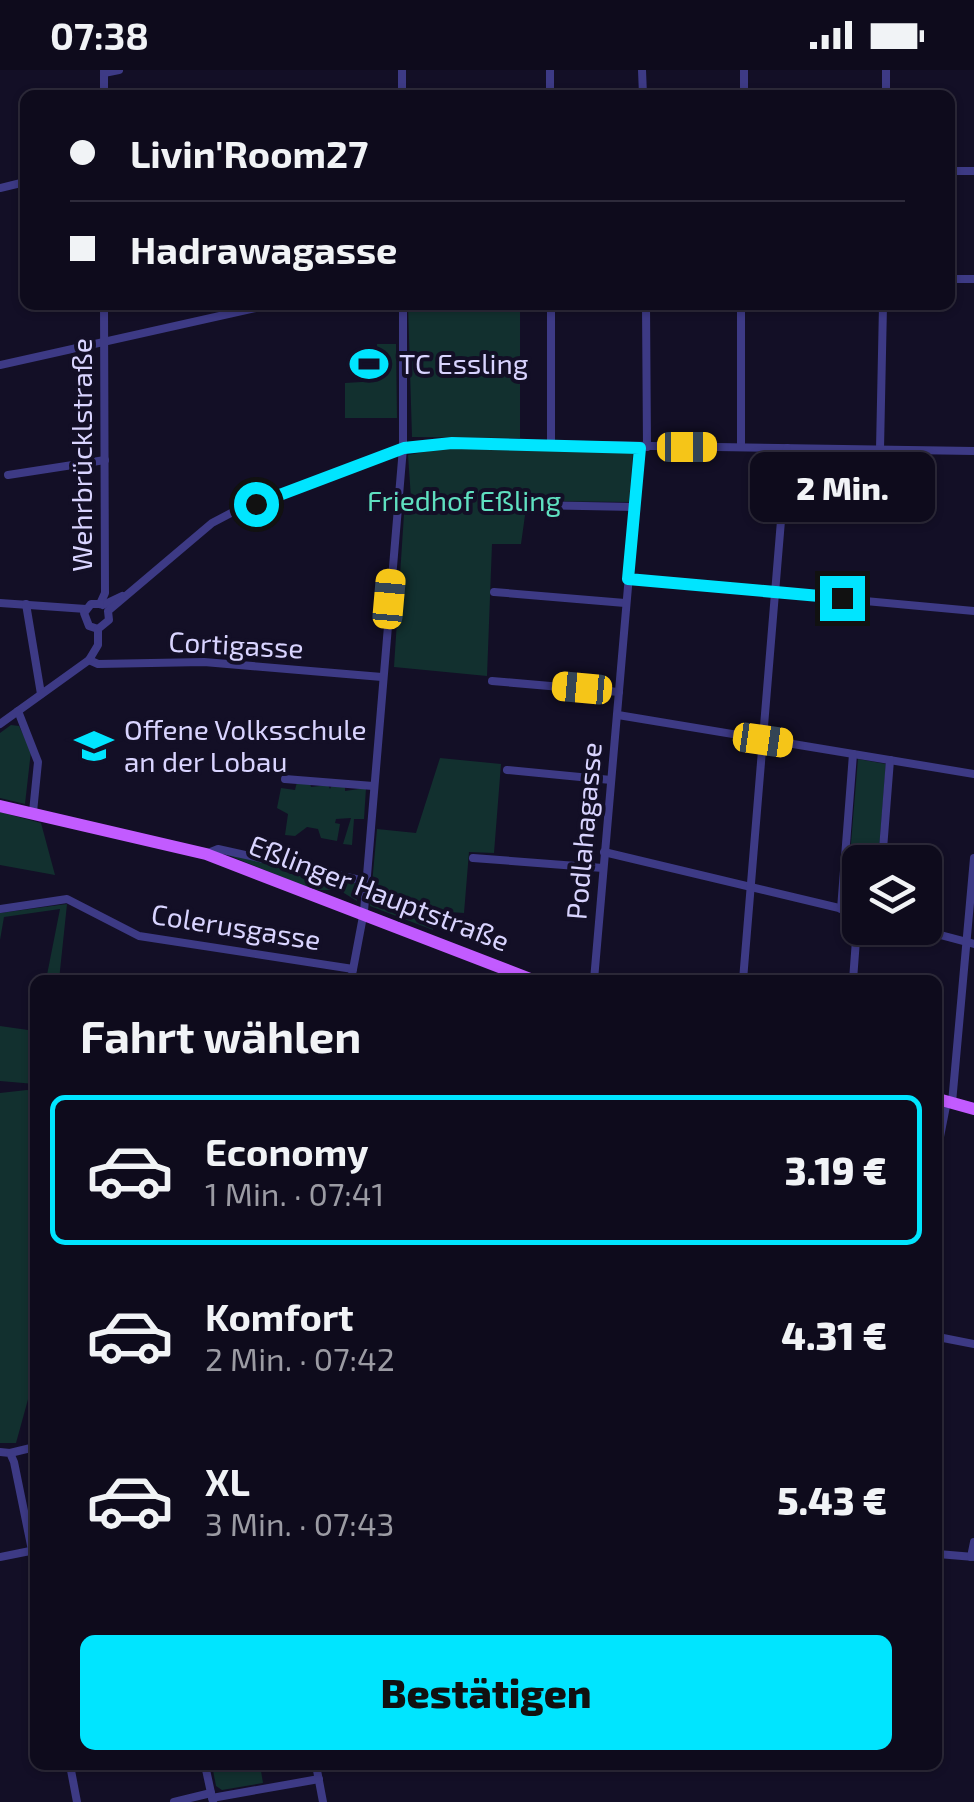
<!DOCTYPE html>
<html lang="de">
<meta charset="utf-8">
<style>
:root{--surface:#0e0b1c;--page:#1c1929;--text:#f1f3f6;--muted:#9b9ba3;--line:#2e2b3b;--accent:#00e5ff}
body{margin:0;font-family:"Exo 2",sans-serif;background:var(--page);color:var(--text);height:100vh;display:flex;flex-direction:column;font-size:38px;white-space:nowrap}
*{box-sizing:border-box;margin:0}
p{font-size:32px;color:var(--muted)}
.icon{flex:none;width:55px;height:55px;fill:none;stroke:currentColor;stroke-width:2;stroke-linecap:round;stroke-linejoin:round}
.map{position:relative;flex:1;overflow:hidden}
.side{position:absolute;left:30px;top:905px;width:912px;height:795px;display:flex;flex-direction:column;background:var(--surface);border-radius:15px;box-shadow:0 2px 8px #0004,0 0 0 2px var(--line)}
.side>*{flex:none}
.top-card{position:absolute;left:20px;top:20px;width:935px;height:220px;border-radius:15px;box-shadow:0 2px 8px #0004,0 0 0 2px var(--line);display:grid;align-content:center;height:220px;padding:0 50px;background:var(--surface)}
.fabs{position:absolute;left:842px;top:775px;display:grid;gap:20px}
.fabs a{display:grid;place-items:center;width:100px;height:100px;border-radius:15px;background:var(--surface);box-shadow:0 2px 8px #0004,0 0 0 2px var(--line);font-size:50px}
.end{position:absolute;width:45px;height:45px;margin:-22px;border:12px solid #00e5ff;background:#111;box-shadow:0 0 0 5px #111}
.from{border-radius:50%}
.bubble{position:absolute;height:70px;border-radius:15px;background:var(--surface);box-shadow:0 2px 8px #0004,0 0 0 2px var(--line);font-size:32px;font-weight:800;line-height:70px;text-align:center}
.car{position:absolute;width:30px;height:60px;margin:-30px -15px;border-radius:12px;box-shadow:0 0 8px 2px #0007;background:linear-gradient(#f5c518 24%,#345 0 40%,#f5c518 0 76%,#345 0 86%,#f5c518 0)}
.top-card b{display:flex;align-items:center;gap:35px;height:95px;font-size:38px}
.top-card b+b{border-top:2px solid var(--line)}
.top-card i{width:25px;height:25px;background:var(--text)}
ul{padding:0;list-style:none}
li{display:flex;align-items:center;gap:30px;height:150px;margin:0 20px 15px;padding:0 30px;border:5px solid transparent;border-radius:15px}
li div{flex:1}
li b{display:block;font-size:38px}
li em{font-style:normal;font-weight:800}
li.on{border-color:var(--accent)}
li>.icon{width:90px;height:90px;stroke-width:1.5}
h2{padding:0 50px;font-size:45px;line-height:120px}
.cta{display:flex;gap:20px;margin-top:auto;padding:20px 50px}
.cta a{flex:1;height:115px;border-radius:15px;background:var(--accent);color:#111;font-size:40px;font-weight:800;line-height:115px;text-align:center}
.status{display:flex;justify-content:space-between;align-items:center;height:70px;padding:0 50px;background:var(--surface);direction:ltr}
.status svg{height:28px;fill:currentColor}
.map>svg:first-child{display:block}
.green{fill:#12302f}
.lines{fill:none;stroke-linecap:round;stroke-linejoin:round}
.minor{stroke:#3d3a85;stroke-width:8}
.primary{stroke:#c25bff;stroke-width:12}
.route{stroke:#00e5ff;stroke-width:12}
.labels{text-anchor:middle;stroke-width:8;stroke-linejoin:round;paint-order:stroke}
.poi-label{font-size:28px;fill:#d9d4ff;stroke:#130f26;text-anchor:start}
.street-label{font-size:28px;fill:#d9d4ff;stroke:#130f26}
.park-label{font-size:28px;fill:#5fe0c0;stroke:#130f26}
</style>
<div class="status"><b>07:38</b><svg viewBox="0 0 49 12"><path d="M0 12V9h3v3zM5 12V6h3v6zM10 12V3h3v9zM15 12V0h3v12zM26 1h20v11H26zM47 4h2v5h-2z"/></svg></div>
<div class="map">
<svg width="974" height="1732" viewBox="0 0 974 1732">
<rect width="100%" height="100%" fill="#130f26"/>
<g class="green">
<path d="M408 235H520V368L412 367Z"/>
<path d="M377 274H396L397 348H345V313L378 311Z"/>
<path d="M445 378 633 383 629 432 527 431 521 474H492L487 606 394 597 405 429 411 428 408 385Z"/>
<path d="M11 655 19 656 31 681 25 734 0 728V663Z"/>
<path d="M440 688 501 694 494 783 469 782 464 843 436 841 433 860 370 836 377 759 416 763Z"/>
<path d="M858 689 886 694 878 792H860V836L846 833Z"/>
<path d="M297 712 310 713 311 717 328 715 330 719 332 715 345 716V721L366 718 364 749H354L352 775 343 774 351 748 336 749 335 753 340 754 337 771 321 768 318 759 307 757 295 766 285 765 288 744 277 738 281 718 295 720Z"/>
<path d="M0 742 41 753 55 805 0 795Z"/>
<path d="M218 781 355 813 357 831 339 820H314Z"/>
<path d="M67 834 59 910H46L60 839 4 847 0 870V843Z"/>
<path d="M0 956 35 961V1014L0 1011Z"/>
<path d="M27 1020 35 1021V1304L16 1373H0V1023Z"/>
<path d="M212 1695H260L263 1713 222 1720 216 1716Z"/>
</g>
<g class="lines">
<g class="minor">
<path d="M104 0V25"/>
<path d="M402 0V25"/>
<path d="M550 0V25"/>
<path d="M642 0 643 25"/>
<path d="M104 3 119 0"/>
<path d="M744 25V0"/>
<path d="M886 25V0"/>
<path d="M950 101H974"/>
<path d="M0 118 25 112"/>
<path d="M950 209H974"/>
<path d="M646 235 647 377"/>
<path d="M0 295 269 235"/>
<path d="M551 374V235"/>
<path d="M741 377V235"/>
<path d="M880 379 883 235"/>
<path d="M8 405 105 390"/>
<path d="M531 435 635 437"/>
<path d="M628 509 974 541"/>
<path d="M494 522 625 533"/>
<path d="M0 533 86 539"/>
<path d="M26 534 41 624"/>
<path d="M100 534 105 523 104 235"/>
<path d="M103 535 122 526"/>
<path d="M98 559 89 556 84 543 91 534H100"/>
<path d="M89 590 98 594 204 592 382 607"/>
<path d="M492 611 619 622"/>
<path d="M18 641 38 692 33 742"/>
<path d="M618 645 974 704"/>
<path d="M0 654 89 590 98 575V559L109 550 108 541 212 453 231 443 403 378 452 373 974 381"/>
<path d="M507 700 611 710"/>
<path d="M285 709 373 716"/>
<path d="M604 782 860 843"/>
<path d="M208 783 218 779 365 811"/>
<path d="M473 788 603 798"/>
<path d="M882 792 890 690"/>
<path d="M0 839 67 829 139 866 353 899"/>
<path d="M841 839 853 684"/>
<path d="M914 858 974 874"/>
<path d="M351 910 364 841 403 378V235"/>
<path d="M594 910 640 378"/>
<path d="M743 910 787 378"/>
<path d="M853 910 858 843"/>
<path d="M952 1033 974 788"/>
<path d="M938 1077 947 1031"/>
<path d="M938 1267 974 1274"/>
<path d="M0 1382 10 1383 14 1392 35 1495"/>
<path d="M10 1383 35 1377"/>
<path d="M938 1484 974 1487"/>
<path d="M0 1487 35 1480"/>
<path d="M971 1487 974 1472"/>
<path d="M70 1695 77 1732"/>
<path d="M205 1695 213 1732"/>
<path d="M316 1695 323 1732"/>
<path d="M212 1728 319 1709"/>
<path d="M174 1732 211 1723"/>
</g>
<g class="primary">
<path d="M0 736 206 784 533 910"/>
<path d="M938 1029 974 1039"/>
</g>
</g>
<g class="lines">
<path class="route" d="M256 434 404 378 452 373 640 378 628 509 842 528"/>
</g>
<defs>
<g id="stadium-bare" transform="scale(3)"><path d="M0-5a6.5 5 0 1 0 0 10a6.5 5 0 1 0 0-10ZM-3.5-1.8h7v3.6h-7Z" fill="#00e5ff" stroke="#130f26" stroke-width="2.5" paint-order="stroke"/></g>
<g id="school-bare" transform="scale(3)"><path d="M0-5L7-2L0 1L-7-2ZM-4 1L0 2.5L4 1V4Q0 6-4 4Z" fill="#00e5ff" stroke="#130f26" stroke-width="2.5" paint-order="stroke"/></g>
</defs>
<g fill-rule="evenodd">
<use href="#stadium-bare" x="369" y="294"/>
<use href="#school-bare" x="94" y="676"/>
</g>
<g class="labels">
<g class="poi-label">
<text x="399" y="304">TC Essling</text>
<text x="124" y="670">Offene Volksschule<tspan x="124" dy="32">an der Lobau</tspan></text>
</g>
<g class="street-label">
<text transform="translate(82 385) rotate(-90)" y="10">Wehrbrücklstraße</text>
<text transform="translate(236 575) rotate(3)" y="10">Cortigasse</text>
<text transform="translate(584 761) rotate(-85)" y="10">Podlahagasse</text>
<text transform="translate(379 823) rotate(21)" y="10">Eßlinger Hauptstraße</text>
<text transform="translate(236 857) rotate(9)" y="10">Colerusgasse</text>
</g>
<g class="park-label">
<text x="464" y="441">Friedhof Eßling</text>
</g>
</g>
</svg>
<div class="fabs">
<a><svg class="icon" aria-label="layers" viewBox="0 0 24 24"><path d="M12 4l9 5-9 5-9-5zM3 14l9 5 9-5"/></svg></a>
</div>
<i class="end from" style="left:256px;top:434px"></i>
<i class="end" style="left:842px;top:528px"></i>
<div class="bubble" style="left:750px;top:382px;width:185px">2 Min.</div>
<i class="car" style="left:687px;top:377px;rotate:90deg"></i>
<i class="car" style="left:389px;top:529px;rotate:5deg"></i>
<i class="car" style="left:582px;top:618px;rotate:275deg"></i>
<i class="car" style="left:763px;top:670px;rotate:98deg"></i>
<div class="top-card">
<b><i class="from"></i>Livin'Room27</b>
<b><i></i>Hadrawagasse</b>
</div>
<section class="side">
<h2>Fahrt wählen</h2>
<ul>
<li class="on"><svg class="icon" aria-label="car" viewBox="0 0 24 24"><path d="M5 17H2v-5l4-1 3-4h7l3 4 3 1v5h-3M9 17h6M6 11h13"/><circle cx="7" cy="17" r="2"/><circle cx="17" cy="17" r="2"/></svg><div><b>Economy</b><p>1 Min. · 07:41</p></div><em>3.19 €</em></li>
<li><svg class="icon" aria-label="car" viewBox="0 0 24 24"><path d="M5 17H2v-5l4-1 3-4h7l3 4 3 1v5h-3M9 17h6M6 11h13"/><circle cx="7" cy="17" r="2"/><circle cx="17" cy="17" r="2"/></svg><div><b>Komfort</b><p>2 Min. · 07:42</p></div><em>4.31 €</em></li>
<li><svg class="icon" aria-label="car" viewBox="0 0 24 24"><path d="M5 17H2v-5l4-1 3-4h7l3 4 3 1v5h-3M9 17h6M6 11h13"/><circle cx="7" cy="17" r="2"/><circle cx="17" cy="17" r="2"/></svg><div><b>XL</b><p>3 Min. · 07:43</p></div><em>5.43 €</em></li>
</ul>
<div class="cta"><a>Bestätigen</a></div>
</section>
</div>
